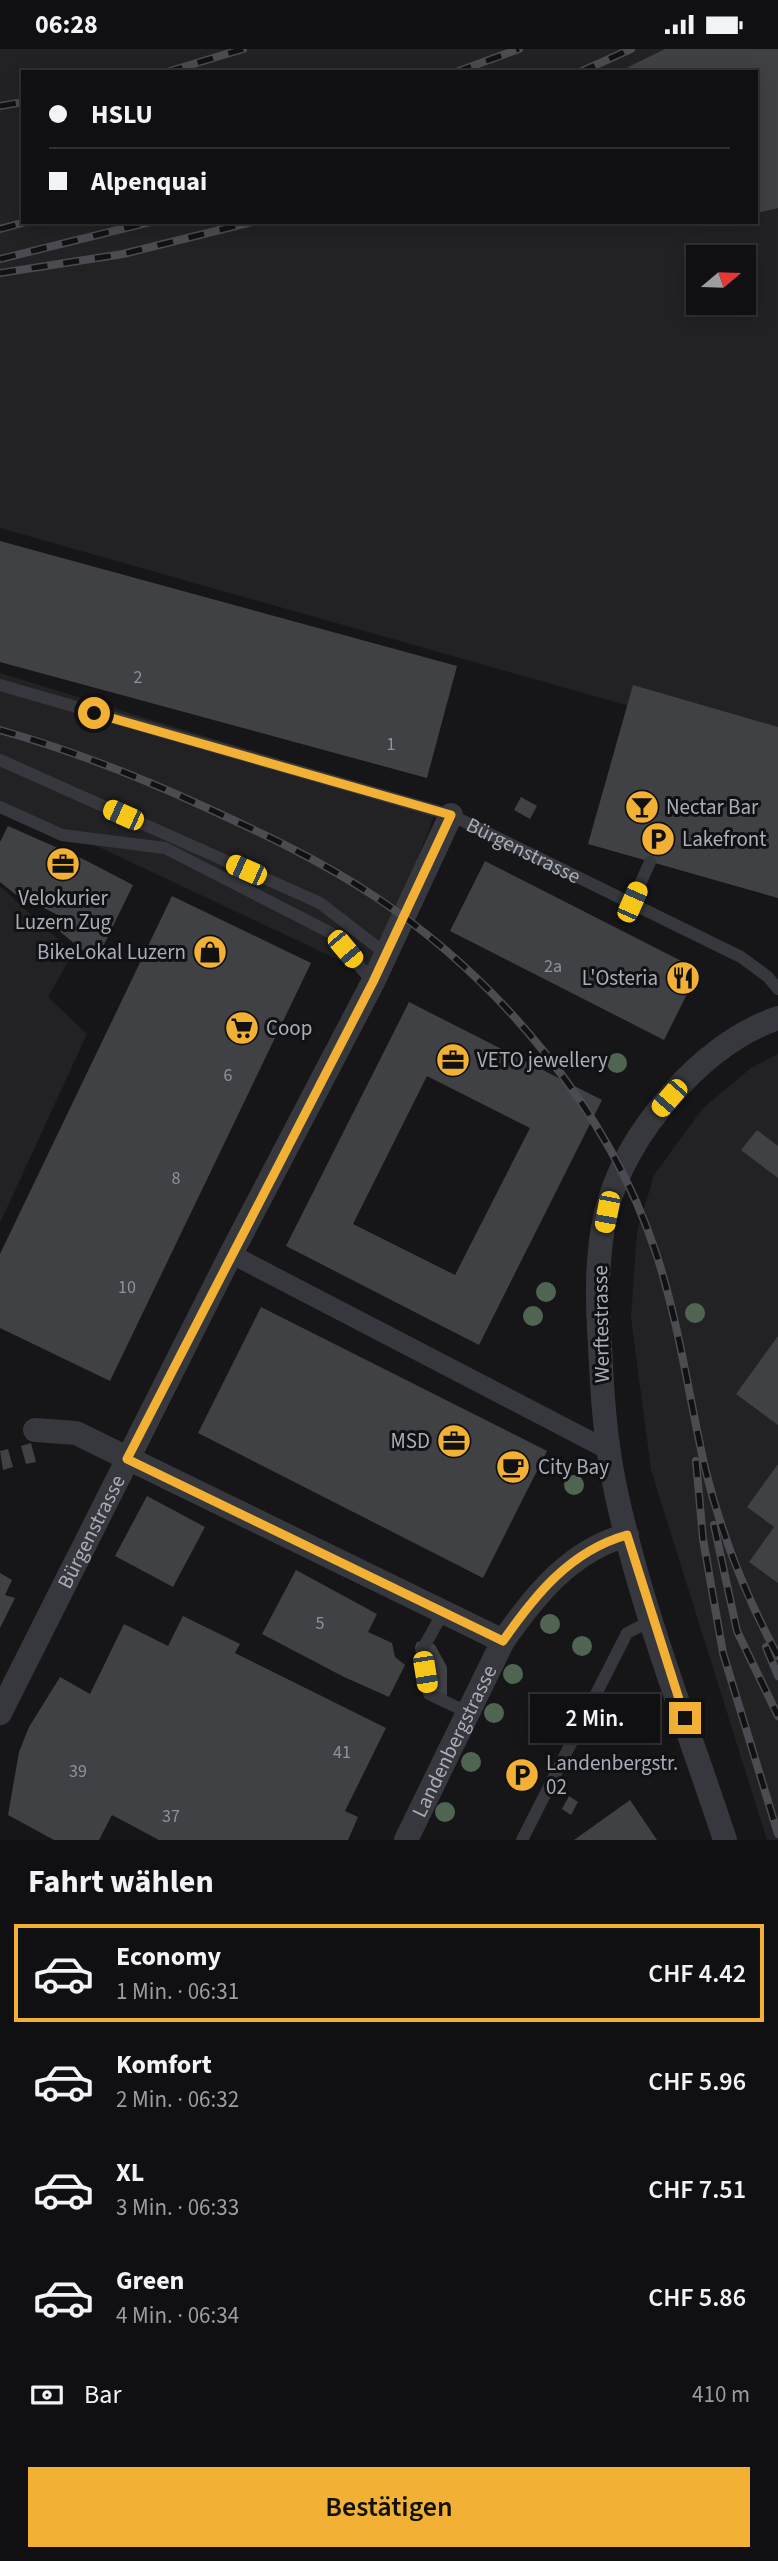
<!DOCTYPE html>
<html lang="de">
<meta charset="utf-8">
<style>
:root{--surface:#101012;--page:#1e1e20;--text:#f1f3f6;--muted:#9c9d9f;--line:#303032;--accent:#f2b134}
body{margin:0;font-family:"Source Sans 3",sans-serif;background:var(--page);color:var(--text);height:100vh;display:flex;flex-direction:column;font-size:26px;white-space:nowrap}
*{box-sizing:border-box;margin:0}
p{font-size:23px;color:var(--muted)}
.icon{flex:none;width:38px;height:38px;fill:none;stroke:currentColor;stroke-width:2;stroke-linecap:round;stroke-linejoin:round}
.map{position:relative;height:1791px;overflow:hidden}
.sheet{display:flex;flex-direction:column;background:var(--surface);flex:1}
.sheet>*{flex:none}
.top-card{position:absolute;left:21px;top:21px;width:737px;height:154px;border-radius:0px;box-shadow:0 4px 18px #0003,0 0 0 2px var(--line);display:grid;align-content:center;height:154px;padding:0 28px;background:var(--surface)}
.needle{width:46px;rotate:71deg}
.controls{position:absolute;left:686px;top:196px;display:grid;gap:14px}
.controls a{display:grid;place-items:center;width:70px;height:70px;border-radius:0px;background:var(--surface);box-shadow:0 4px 18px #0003,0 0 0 2px var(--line);font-size:35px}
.end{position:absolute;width:32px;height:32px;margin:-16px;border:9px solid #f2b134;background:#111;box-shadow:0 0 0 4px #111}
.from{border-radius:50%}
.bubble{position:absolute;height:49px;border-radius:0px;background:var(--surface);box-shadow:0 4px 18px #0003,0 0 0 2px var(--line);font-size:23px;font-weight:600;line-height:49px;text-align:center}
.car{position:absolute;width:21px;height:42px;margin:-21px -10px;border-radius:9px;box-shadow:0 0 5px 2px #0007;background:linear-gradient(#f5c518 24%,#345 0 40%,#f5c518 0 76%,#345 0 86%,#f5c518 0)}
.top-card b{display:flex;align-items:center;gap:24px;height:66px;font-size:26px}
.top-card b+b{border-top:2px solid var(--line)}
.top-card i{width:18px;height:18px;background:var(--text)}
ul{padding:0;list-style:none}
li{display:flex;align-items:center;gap:21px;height:98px;margin:0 14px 10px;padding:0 14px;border:4px solid transparent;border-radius:0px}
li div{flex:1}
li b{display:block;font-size:26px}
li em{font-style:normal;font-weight:600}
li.selected{border-color:var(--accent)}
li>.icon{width:63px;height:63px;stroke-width:1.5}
h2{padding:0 28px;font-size:32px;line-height:84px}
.pay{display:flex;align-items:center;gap:18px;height:77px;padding:0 28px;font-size:26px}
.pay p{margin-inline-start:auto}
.button{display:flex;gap:14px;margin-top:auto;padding:14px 28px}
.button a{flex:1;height:80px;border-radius:0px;background:var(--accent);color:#111;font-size:28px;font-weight:600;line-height:80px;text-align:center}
.status{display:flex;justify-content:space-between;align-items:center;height:49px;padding:0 35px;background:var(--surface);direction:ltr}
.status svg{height:19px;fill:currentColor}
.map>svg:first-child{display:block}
.built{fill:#222225;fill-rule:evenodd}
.building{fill:#404145;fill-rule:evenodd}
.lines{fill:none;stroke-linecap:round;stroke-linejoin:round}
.service{stroke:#37383d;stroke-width:12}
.pedestrian{stroke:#37383d;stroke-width:19}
.minor{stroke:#37383d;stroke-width:24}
.rail-casing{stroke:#4a4c52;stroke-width:8}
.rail{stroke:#111113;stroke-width:5;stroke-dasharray:16;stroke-linecap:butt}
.tree{fill:#506452}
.route{stroke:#f2b134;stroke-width:9}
.labels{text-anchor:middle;stroke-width:6;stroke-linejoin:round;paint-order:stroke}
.number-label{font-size:18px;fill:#8e929b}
.poi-label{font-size:21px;fill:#a8adb8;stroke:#111113;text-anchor:start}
.street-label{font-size:21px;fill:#a8adb8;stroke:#111113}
</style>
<div class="status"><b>06:28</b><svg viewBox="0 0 49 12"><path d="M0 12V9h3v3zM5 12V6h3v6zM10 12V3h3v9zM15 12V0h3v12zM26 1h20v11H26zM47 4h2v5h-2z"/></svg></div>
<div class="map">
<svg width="778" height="1791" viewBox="0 0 778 1791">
<rect width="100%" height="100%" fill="#161618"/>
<g class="built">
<path d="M0 0H778V699L0 479ZM23 23H756V173H23ZM698 208H744V254H698Z"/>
<path d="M0 624 437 759 373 927 20 761 0 762Z"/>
<path d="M0 837 73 904 48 948 87 985 0 1174Z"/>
<path d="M778 1005V1791H767L651 1421 631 1268 637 1183 654 1126 703 1059 751 1019Z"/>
</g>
<g class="building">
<path d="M665 0H778V159L756 164V23H618Z"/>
<path d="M0 492 457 617 427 729 0 613Z"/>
<path d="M633 636 778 678V849L588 795Z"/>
<path d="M521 748 537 757 530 770 514 761Z"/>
<path d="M8 777 85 811 133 836 96 912 53 877 58 866 15 845 0 833V793Z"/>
<path d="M485 812 699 921 664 991 450 882Z"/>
<path d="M172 847 311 914 110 1332 0 1279V1205Z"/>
<path d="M409 953 602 1051 479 1296 286 1197ZM427 1027 530 1079 455 1226 353 1175Z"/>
<path d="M757 1081 778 1097V1129L741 1101Z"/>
<path d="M261 1258 547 1402 483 1529 198 1384Z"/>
<path d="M778 1287V1376L736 1345Z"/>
<path d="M31 1394 36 1413 26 1415 21 1397Z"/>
<path d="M8 1400 13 1418 3 1421 0 1402Z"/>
<path d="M778 1415V1534L749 1513 774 1478 747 1458Z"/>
<path d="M147 1447 205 1478 173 1538 115 1507Z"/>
<path d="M296 1521 377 1565 368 1583 392 1594 395 1608 405 1616 389 1648 344 1628 262 1585Z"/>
<path d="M0 1524 12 1531 5 1546 15 1549 0 1579Z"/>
<path d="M183 1567 240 1595 235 1604 386 1679 345 1762 358 1768 348 1791H159L112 1766 99 1791H54L8 1766 19 1703 29 1678 60 1628 90 1645 124 1575 168 1597Z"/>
<path d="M427 1591 435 1596 447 1618V1647L422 1636 419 1628 415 1598 417 1593Z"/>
<path d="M569 1747 578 1753 571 1766 562 1760Z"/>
<path d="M630 1751 657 1791H574Z"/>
</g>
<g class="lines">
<g class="service">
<path id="s1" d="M0 636 451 766 741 908 768 928 778 940"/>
<path d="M0 711 320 854 386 905"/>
<path d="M0 758 62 786 165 799 331 884 373 933"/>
<path d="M632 853 650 813"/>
<path d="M444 1562 422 1601 429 1645 469 1664"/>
<path d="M522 1791 627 1584 653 1571"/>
</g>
<path class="pedestrian" d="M231 1205 608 1401"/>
<g class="minor">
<path d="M35 1381 76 1384 503 1592"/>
<path id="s2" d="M0 1664 231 1205 373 933 451 766"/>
<path id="s3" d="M406 1791 503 1592C535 1546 570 1502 627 1486"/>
<path d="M725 1791C687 1675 640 1558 615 1438 605 1391 602 1343 600 1296 597 1252 596 1207 606 1164 617 1118 641 1080 672 1045 700 1013 737 983 778 969"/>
</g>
<g class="rail-casing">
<g id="rail">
<path d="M167 23 243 0"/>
<path d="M456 23 519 0"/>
<path d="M580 23 631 0"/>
<path d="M0 57 23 53"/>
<path d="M0 180 26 173"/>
<path d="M0 210 150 173"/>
<path d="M0 224 123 205 252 173"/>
<path d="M0 681C71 701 140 728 207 759 264 785 321 812 374 847 499 930 608 1060 656 1204 679 1274 689 1348 705 1419 721 1484 746 1548 778 1607"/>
<path d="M696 1412 703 1490 723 1604 778 1785"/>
<path d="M714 1476 737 1582 778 1667"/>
<path d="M766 1598 778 1627"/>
</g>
</g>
<use href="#rail" class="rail"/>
</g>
<g class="tree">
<circle cx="617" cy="1014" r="10"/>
<circle cx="546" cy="1243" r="10"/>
<circle cx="695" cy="1264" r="10"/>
<circle cx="533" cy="1267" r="10"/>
<circle cx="574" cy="1436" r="10"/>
<circle cx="550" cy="1575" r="10"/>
<circle cx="582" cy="1597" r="10"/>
<circle cx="513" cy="1625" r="10"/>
<circle cx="494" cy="1664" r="10"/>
<circle cx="471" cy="1713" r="10"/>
<circle cx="445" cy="1763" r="10"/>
</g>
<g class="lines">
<path class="route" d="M94 664 451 766 373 933 127 1410 503 1592C535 1546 570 1502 627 1486L685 1669"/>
</g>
<defs>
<g id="bar-disc" transform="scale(1.75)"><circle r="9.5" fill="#f2b134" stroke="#111113"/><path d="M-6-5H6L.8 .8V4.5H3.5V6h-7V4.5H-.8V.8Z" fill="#111"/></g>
<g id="parking-disc" transform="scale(1.75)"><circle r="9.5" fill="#f2b134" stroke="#111113"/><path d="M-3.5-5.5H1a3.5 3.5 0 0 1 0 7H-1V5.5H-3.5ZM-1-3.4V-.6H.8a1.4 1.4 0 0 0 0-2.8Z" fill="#111"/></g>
<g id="office-disc" transform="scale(1.75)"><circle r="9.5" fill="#f2b134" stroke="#111113"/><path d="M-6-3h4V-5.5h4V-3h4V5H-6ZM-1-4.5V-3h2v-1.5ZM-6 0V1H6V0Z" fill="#111"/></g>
<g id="shop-disc" transform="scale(1.75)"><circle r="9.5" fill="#f2b134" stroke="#111113"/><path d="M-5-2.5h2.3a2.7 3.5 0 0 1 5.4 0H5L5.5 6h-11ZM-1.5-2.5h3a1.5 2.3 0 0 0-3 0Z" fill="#111"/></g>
<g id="restaurant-disc" transform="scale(1.75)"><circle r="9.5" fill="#f2b134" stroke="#111113"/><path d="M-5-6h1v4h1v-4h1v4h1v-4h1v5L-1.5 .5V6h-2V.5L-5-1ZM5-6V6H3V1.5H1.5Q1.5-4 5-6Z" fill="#111"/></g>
<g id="supermarket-disc" transform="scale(1.75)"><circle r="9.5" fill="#f2b134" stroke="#111113"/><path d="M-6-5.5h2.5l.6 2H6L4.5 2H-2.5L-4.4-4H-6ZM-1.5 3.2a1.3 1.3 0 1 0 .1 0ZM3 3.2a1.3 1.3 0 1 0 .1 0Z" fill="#111"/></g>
<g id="cafe-disc" transform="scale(1.75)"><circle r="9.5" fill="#f2b134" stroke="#111113"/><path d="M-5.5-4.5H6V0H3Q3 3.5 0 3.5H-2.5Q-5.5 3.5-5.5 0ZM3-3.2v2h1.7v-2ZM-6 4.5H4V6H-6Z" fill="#111"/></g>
</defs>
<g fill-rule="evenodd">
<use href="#bar-disc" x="642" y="758"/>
<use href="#parking-disc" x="658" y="790"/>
<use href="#office-disc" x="63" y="815"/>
<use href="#shop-disc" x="210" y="903"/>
<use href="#restaurant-disc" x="683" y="929"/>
<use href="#supermarket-disc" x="242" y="979"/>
<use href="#office-disc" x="453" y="1011"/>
<use href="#office-disc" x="454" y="1392"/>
<use href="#cafe-disc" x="513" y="1418"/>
<use href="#parking-disc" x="522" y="1726"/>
</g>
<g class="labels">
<g class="number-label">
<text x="138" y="634">2</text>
<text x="391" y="701">1</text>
<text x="553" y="923">2a</text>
<text x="228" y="1032">6</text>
<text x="176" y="1135">8</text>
<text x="127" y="1244">10</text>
<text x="320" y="1580">5</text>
<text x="342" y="1709">41</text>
<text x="78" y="1728">39</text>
<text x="171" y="1773">37</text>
</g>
<g class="poi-label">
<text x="666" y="765">Nectar Bar</text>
<text x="682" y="797">Lakefront</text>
<text x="63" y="856" text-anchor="middle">Velokurier<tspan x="63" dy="24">Luzern Zug</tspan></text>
<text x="186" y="910" text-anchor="end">BikeLokal Luzern</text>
<text x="658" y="936" text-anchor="end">L'Osteria</text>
<text x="266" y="986">Coop</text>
<text x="477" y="1018">VETO jewellery</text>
<text x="430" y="1399" text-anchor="end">MSD</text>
<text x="538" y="1425">City Bay</text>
<text x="546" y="1721">Landenbergstr.<tspan x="546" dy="24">02</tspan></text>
</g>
<g class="street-label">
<text dy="7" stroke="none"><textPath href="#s1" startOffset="550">Bürgenstrasse</textPath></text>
<text transform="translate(601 1275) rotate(-91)" y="7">Werftestrasse</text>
<text dy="7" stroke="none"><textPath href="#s2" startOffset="203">Bürgenstrasse</textPath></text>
<text dy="7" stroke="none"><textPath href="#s3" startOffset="110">Landenbergstrasse</textPath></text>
</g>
</g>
</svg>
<div class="controls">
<a><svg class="needle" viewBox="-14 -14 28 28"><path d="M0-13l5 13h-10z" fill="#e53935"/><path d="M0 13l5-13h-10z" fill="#9c9d9f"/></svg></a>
</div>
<i class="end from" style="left:94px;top:664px"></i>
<i class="end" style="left:685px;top:1669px"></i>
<div class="bubble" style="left:530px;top:1645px;width:130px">2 Min.</div>
<i class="car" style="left:123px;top:766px;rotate:294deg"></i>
<i class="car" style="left:246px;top:821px;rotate:294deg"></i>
<i class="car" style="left:632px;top:853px;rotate:24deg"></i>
<i class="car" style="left:345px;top:900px;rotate:140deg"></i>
<i class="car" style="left:669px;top:1049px;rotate:221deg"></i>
<i class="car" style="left:607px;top:1163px;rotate:191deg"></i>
<i class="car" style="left:425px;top:1623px;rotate:171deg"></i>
<div class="top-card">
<b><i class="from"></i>HSLU</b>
<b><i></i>Alpenquai</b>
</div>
</div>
<section class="sheet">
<h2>Fahrt wählen</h2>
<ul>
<li class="selected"><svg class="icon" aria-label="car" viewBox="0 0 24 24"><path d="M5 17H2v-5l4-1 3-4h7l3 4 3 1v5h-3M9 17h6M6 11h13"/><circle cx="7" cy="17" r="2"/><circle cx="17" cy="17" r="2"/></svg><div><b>Economy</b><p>1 Min. · 06:31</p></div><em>CHF 4.42</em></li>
<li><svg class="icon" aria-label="car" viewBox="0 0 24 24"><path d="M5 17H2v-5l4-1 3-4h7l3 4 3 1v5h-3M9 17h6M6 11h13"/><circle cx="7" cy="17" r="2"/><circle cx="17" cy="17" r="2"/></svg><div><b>Komfort</b><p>2 Min. · 06:32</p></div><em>CHF 5.96</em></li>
<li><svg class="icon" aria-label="car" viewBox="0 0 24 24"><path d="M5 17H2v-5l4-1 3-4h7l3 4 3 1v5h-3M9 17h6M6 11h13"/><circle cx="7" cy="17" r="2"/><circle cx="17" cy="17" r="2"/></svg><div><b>XL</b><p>3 Min. · 06:33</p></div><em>CHF 7.51</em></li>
<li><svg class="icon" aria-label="car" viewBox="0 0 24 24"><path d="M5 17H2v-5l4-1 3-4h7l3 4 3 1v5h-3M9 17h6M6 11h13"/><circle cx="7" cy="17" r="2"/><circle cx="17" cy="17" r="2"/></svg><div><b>Green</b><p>4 Min. · 06:34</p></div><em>CHF 5.86</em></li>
</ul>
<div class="pay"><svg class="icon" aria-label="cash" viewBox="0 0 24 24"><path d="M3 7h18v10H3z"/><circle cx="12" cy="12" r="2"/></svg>Bar<p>410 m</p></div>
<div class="button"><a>Bestätigen</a></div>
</section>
